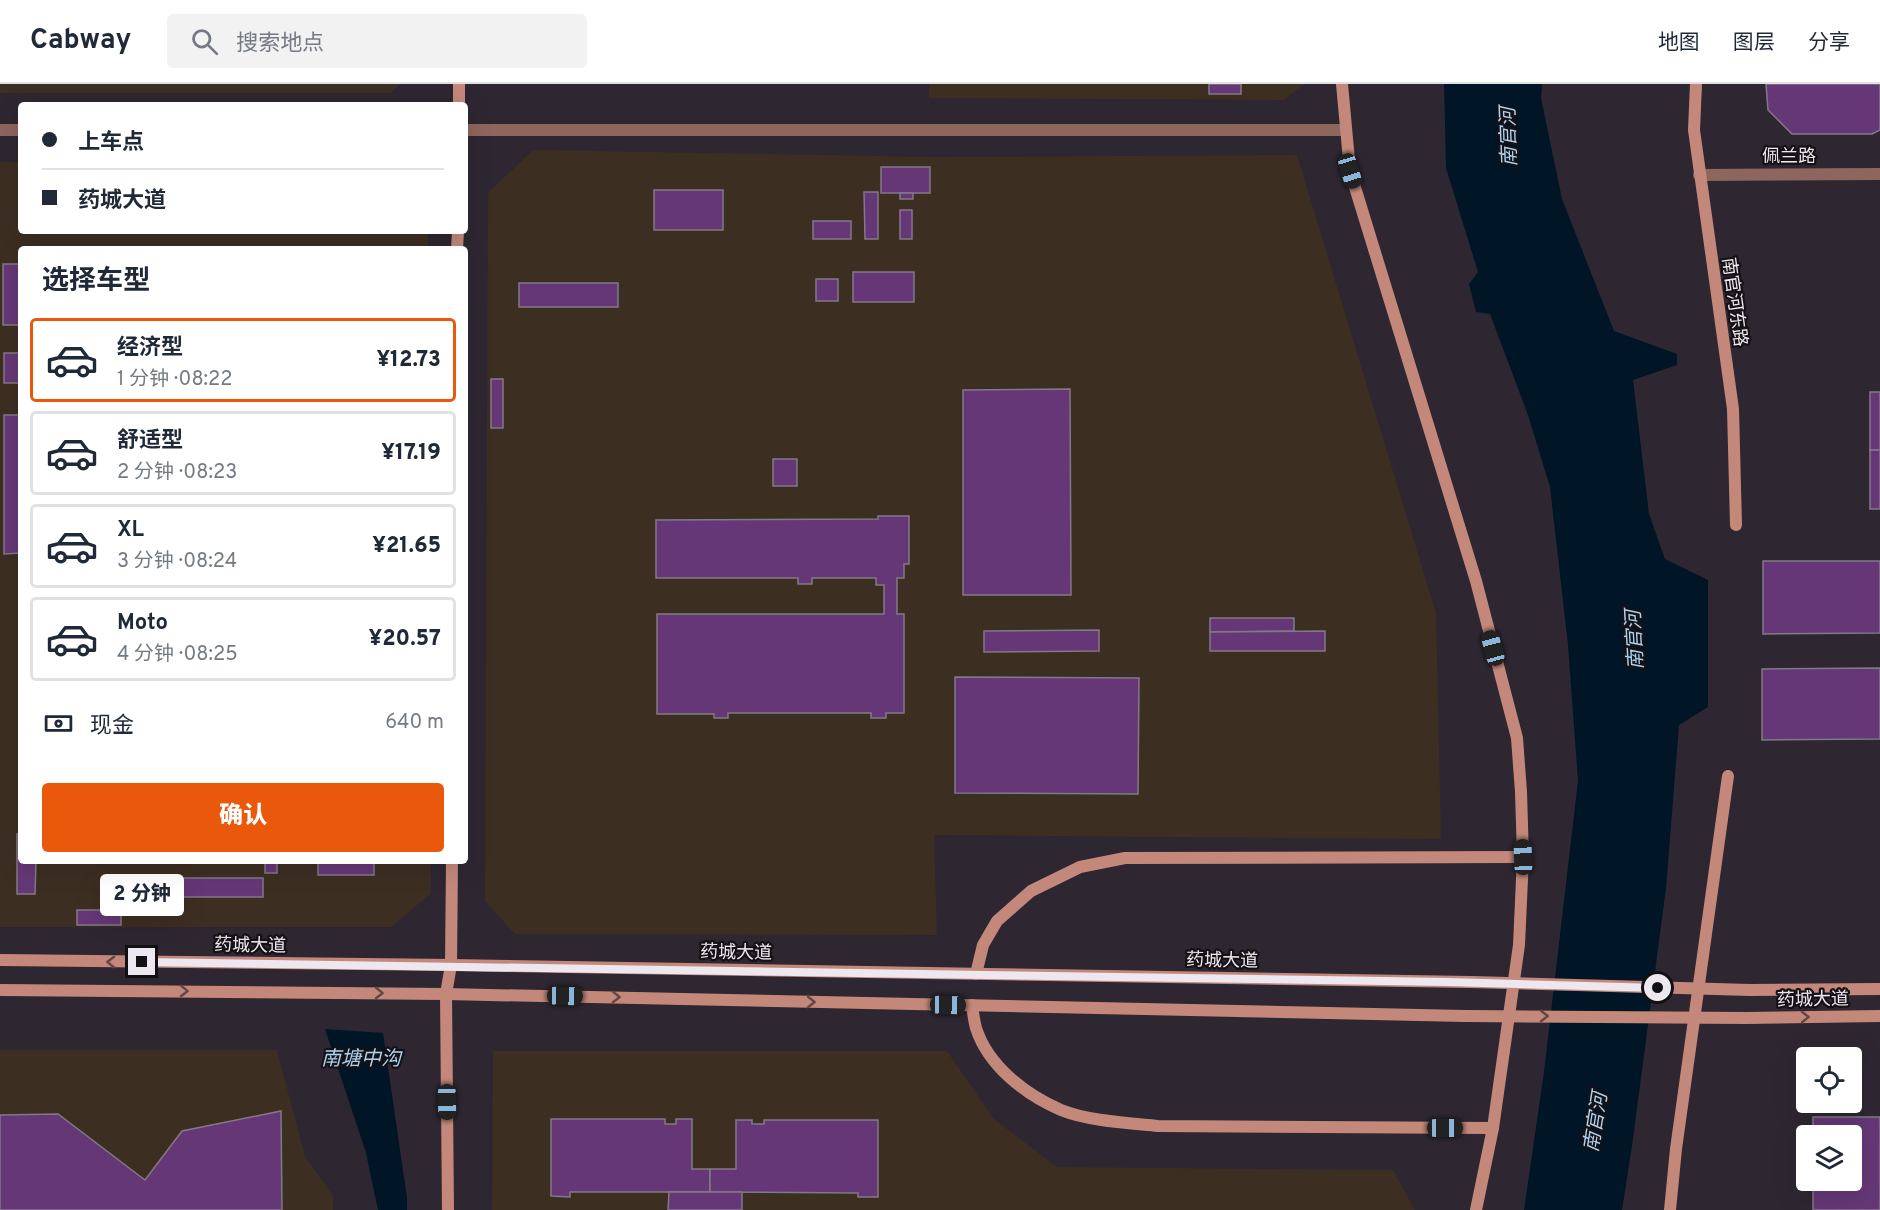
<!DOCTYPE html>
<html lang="zh">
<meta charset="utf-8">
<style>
:root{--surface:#fff;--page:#f2f2f3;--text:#1f2937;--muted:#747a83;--line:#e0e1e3;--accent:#ea580c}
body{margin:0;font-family:Overpass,"Noto Sans SC",sans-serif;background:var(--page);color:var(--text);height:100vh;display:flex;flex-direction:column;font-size:22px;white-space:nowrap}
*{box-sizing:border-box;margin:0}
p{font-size:20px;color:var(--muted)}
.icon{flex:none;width:33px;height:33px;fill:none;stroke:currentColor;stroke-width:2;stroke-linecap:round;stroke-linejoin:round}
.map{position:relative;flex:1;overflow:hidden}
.side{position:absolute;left:18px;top:162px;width:450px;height:618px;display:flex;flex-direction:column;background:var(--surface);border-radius:6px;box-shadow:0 6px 24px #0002}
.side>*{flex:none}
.guide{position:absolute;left:18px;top:18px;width:450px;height:132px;border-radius:6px;box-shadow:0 6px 24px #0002;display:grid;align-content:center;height:132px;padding:0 24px;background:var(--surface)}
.buttons{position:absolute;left:1796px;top:963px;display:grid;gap:12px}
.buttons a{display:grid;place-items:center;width:66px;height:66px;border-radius:6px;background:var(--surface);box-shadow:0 6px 24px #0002;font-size:30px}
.end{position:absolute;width:27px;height:27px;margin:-14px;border:8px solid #ede8ef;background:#111;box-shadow:0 0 0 3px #111}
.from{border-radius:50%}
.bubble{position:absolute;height:42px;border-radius:6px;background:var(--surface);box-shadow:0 6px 24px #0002;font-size:20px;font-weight:800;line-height:42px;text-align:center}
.car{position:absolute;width:18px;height:36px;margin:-18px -9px;border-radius:8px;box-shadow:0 0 4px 2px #0007;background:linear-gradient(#222 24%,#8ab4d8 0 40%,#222 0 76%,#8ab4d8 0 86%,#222 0)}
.guide b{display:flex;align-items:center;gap:21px;height:57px;font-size:22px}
.guide b+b{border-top:2px solid var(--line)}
.guide i{width:15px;height:15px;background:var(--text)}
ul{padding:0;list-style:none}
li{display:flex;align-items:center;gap:18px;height:84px;margin:0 12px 9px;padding:0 12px;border:3px solid var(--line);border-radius:6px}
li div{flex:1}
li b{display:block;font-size:22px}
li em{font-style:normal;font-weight:800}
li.current{border-color:var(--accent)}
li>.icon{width:54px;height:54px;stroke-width:1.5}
h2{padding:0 24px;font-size:27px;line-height:72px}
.pay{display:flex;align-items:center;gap:15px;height:66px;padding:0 24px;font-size:22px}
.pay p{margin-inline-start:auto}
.cta{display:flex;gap:12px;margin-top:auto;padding:12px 24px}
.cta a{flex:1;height:69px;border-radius:6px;background:var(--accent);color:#fff;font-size:24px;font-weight:800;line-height:69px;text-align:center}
header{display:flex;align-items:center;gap:36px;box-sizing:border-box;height:84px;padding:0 30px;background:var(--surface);border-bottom:2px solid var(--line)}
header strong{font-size:28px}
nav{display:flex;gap:33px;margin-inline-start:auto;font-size:21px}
.search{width:420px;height:54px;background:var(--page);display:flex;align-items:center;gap:15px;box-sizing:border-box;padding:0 21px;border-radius:6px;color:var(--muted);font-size:22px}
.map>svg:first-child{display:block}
.industrial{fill:#3d2e22}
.water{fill:#001525}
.building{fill:#653777;stroke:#827986;stroke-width:1.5}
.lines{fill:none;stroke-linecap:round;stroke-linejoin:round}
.street{stroke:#8d665e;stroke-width:12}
.secondary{stroke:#c4887b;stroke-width:12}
.secondary-bridge{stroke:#c4887b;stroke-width:12}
.oneway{stroke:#644743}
.route{stroke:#ede8ef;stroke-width:8}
.labels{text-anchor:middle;stroke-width:4.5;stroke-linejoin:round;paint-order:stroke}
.street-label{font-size:18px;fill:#ede8ef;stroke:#151116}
.water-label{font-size:20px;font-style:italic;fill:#abd2ef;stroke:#151116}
</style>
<header>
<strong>Cabway</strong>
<div class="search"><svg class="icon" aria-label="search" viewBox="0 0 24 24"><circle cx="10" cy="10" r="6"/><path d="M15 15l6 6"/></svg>搜索地点</div>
<nav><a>地图</a><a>图层</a><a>分享</a></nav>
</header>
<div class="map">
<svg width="1880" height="1126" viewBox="0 0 1880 1126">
<rect width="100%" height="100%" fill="#2e2732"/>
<g class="industrial">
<path d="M0 0H400L391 9H0Z"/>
<path d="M929 0H1304L1284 16 929 14Z"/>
<path d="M533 66 936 73 1297 71 1436 529 1441 755 934 751 937 851 515 850 485 817 488 109Z"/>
<path d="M0 78H21V147H428V165H21V777H431V809L392 843H0Z"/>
<path d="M0 966H277L305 1072 333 1112V1126H0Z"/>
<path d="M493 967H947L994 1035 1057 1083 1393 1086 1415 1126H492Z"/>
</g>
<g class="water">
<path d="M1444 0H1542L1541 14 1562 115 1614 247 1677 270V281L1633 296 1649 430 1665 475 1708 496V623L1679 641 1666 804 1632 1062 1622 1126H1524L1544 988 1578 697 1568 561 1550 403 1528 331 1490 230 1476 228 1469 200 1478 188 1446 84Z"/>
<path d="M325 945 383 949 407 1114V1126H378L366 1069Z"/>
</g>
<g class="building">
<rect x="1209" y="0" width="32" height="10"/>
<path d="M1766 0H1880V46L1872 50H1792L1768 26Z"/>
<rect x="881" y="83" width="49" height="26"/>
<rect x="654" y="106" width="69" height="40"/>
<path d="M864 108H878V155H865Z"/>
<rect x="900" y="109" width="13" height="6"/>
<rect x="900" y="126" width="12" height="29"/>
<rect x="813" y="137" width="38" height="18"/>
<rect x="3" y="180" width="18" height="61"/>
<rect x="853" y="188" width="61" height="30"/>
<rect x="816" y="195" width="22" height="22"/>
<rect x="519" y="199" width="99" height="24"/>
<rect x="4" y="269" width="17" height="30"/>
<rect x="491" y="295" width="12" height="49"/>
<path d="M1070 305 1071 511H963V306Z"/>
<rect x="1870" y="308" width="10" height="58"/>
<path d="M4 331H21V469L4 470Z"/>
<rect x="1870" y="366" width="10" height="59"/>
<rect x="773" y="375" width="24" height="27"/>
<path d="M878 432H909V480H904V494H897V530H904V629H886V634H871V629H728V634H714V630H657V530H884V501H876V494H812V500H798V494H656V436L878 435Z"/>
<path d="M1763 477H1880V549L1763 550Z"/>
<path d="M1210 534H1294V547L1210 548Z"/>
<path d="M1099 546V567L984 568V547Z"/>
<path d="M1325 547V567H1210V548Z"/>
<path d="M1880 584V655L1762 656V585Z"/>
<path d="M955 593 1139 594 1138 710 955 709Z"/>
<path d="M17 750H21V777H36L35 810H17Z"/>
<rect x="265" y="777" width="12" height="12"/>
<rect x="318" y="777" width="56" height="14"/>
<rect x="169" y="794" width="94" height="19"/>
<rect x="77" y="826" width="44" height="15"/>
<path d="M281 1027 282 1126H0V1031L58 1030 145 1096 182 1047Z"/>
<path d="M1813 1033H1880V1126H1813V1096H1851V1052H1813Z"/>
<path d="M551 1035H665V1040H676V1035H692V1085H710V1108H570V1113L551 1112Z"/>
<path d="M736 1036H752V1040H764V1036H878V1113H858V1109L710 1108V1085H736Z"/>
<path d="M669 1108H742V1126H668Z"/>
</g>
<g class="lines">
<g class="street">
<path d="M0 46H21"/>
<path d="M465 46H1346"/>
<path d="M1699 91 1880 90"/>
</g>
<g class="secondary">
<path d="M459 0V21"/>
<path d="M1342 0 1350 87 1476 497 1517 654 1521 708 1523 773 1519 861 1493 1044 1476 1126"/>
<path d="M1696 0 1694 46 1733 325 1736 441"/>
<path d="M457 165 458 147"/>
<path d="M0 876 451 881 1471 898"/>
<path d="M976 890 983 861 997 837 1031 807 1080 783 1125 774 1523 773"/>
<path d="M0 906 446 910 1465 932"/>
<path d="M1750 906 1880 905"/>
<path d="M972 921C973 928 974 937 976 944 988 982 1026 1011 1061 1026 1088 1037 1129 1039 1158 1042L1493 1044"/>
<path d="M1746 934 1880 932"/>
<path d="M448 1126 446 910 451 881 452 777"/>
<path d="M1670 1126 1676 1065 1728 692"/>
</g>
<g class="secondary-bridge">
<path d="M1471 898 1750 906"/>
<path d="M1465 932 1746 934"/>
</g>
</g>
<defs><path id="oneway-chevron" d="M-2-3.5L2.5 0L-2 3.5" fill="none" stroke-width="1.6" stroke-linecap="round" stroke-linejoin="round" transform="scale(1.5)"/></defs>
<g class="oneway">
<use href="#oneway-chevron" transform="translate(111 878) rotate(-179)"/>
<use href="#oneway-chevron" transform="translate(184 907) rotate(1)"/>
<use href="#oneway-chevron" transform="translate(379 909) rotate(1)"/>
<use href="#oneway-chevron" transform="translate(616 913) rotate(1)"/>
<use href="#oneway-chevron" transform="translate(811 918) rotate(1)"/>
<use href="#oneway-chevron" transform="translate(1544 932)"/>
<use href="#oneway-chevron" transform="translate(1805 933) rotate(-1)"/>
</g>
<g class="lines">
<path class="route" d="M142 878 1448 898 1658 904"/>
</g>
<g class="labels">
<g class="street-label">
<text x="1789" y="78">佩兰路</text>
<text transform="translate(1735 218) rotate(82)" y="6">南官河东路</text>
<text transform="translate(250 861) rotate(1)" y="6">药城大道</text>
<text transform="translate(736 868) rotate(1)" y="6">药城大道</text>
<text transform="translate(1222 876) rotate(1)" y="6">药城大道</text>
<text transform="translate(1813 915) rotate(-1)" y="6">药城大道</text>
</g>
<g class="water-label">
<text transform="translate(1508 53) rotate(-92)" y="7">南官河</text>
<text transform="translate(1634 556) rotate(-93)" y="7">南官河</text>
<text x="361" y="981">南塘中沟</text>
<text transform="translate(1595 1038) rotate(-81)" y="7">南官河</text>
</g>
</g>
</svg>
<div class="buttons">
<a><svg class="icon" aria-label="locate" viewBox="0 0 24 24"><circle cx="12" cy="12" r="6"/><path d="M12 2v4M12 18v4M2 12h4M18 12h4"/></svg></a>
<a><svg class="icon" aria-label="layers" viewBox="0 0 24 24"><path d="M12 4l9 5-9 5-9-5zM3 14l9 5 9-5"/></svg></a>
</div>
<i class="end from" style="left:1658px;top:904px"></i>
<i class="end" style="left:142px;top:878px"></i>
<div class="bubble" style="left:100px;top:790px;width:84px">2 分钟</div>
<i class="car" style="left:1350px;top:87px;rotate:163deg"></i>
<i class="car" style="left:1493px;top:564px;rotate:345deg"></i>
<i class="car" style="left:1523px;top:773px;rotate:358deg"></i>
<i class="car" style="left:565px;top:912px;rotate:91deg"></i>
<i class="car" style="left:948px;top:921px;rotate:91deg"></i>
<i class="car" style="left:447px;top:1018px;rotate:179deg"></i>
<i class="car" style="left:1445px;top:1044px;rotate:90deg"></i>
<div class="guide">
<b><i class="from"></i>上车点</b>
<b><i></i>药城大道</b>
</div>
<section class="side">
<h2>选择车型</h2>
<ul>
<li class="current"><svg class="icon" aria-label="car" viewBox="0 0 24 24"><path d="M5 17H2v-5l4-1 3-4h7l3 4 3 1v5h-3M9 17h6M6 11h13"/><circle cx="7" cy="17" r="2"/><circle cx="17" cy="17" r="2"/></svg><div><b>经济型</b><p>1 分钟 · 08:22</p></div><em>¥12.73</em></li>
<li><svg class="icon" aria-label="car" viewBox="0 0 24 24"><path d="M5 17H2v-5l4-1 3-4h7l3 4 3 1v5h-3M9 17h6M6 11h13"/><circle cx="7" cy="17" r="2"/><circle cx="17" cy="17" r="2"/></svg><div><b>舒适型</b><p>2 分钟 · 08:23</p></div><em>¥17.19</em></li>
<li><svg class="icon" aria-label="car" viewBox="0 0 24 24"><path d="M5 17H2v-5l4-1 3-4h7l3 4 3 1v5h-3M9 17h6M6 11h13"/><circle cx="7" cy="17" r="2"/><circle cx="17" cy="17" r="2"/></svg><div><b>XL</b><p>3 分钟 · 08:24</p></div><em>¥21.65</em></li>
<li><svg class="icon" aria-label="car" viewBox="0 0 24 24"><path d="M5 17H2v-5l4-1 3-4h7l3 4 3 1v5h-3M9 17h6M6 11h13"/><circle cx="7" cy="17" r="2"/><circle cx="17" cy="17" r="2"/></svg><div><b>Moto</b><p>4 分钟 · 08:25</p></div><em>¥20.57</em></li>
</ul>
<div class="pay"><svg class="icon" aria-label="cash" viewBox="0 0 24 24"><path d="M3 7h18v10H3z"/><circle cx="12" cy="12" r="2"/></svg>现金<p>640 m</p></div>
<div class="cta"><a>确认</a></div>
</section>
</div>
